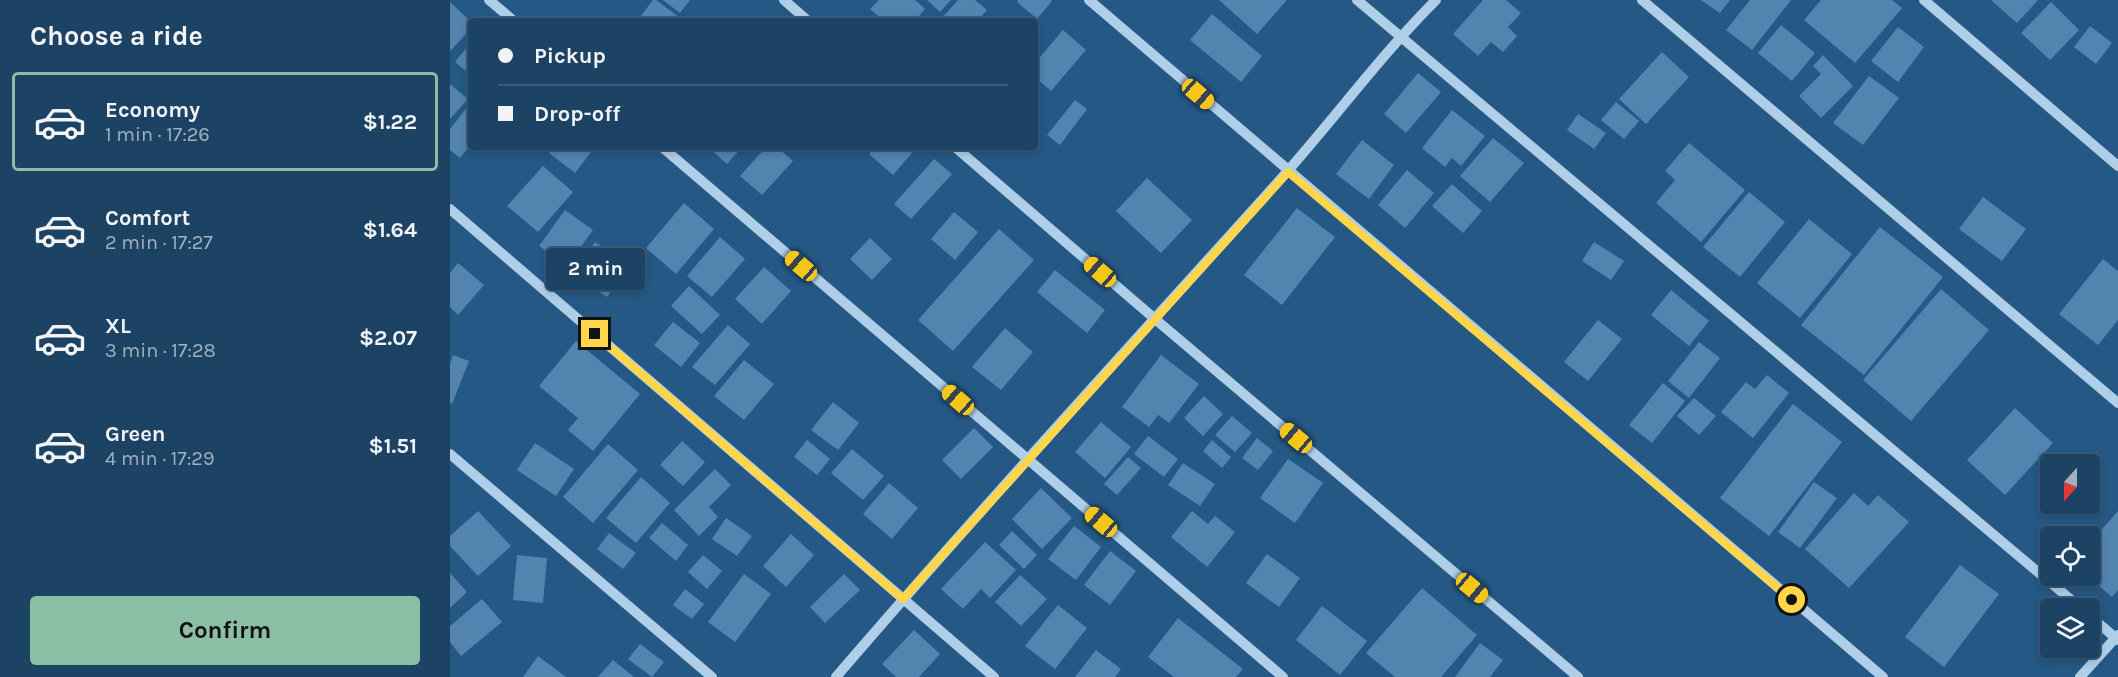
<!DOCTYPE html>
<meta charset="utf-8">
<style>
:root{--surface:#1c4264;--page:#25496a;--text:#f1f3f6;--muted:#a0b0bf;--line:#3a5b78;--accent:#8abfa5}
body{margin:0;font-family:Karla,sans-serif;background:var(--page);color:var(--text);height:100vh;display:flex;flex-direction:column;font-size:22px;white-space:nowrap}
*{box-sizing:border-box;margin:0}
p{font-size:20px;color:var(--muted)}
.icon{flex:none;width:33px;height:33px;fill:none;stroke:currentColor;stroke-width:2;stroke-linecap:round;stroke-linejoin:round}
.map{position:relative;flex:1;overflow:hidden}
.details{display:flex;flex-direction:column;background:var(--surface);width:450px}
.details>*{flex:none}
.banner{position:absolute;left:18px;top:18px;width:570px;height:132px;border-radius:6px;box-shadow:0 3px 9px #0003,0 0 0 2px var(--line);display:grid;align-content:center;height:132px;padding:0 30px;background:var(--surface)}
.needle{width:39px;rotate:201deg}
.controls{position:absolute;left:1590px;top:454px;display:grid;gap:12px}
.controls a{display:grid;place-items:center;width:60px;height:60px;border-radius:6px;background:var(--surface);box-shadow:0 3px 9px #0003,0 0 0 2px var(--line);font-size:30px}
.end{position:absolute;width:27px;height:27px;margin:-14px;border:8px solid #ffd54a;background:#111;box-shadow:0 0 0 3px #111}
.from{border-radius:50%}
.bubble{position:absolute;height:42px;border-radius:6px;background:var(--surface);box-shadow:0 3px 9px #0003,0 0 0 2px var(--line);font-size:20px;font-weight:700;line-height:42px;text-align:center}
.car{position:absolute;width:18px;height:36px;margin:-18px -9px;border-radius:8px;box-shadow:0 0 4px 2px #0007;background:linear-gradient(#f5c518 24%,#345 0 40%,#f5c518 0 76%,#345 0 86%,#f5c518 0)}
.banner b{display:flex;align-items:center;gap:21px;height:57px;font-size:22px}
.banner b+b{border-top:2px solid var(--line)}
.banner i{width:15px;height:15px;background:var(--text)}
ul{padding:0;list-style:none}
li{display:flex;align-items:center;gap:18px;height:99px;margin:0 12px 9px;padding:0 18px;border:3px solid transparent;border-radius:6px}
li div{flex:1}
li b{display:block;font-size:22px}
li em{font-style:normal;font-weight:700}
li.current{border-color:var(--accent)}
li>.icon{width:54px;height:54px;stroke-width:1.5}
h2{padding:0 30px;font-size:27px;line-height:72px}
.button{display:flex;gap:12px;margin-top:auto;padding:12px 30px}
.button a{flex:1;height:69px;border-radius:6px;background:var(--accent);color:#111;font-size:24px;font-weight:700;line-height:69px;text-align:center}
main{display:flex;flex:1;min-height:0}
.map>svg:first-child{display:block}
.building{fill:#5284af}
.lines{fill:none;stroke-linecap:round;stroke-linejoin:round}
.minor{stroke:#afcee8;stroke-width:10}
.route{stroke:#ffd54a;stroke-width:8}
</style>
<main>
<section class="details">
<h2>Choose a ride</h2>
<ul>
<li class="current"><svg class="icon" aria-label="car" viewBox="0 0 24 24"><path d="M5 17H2v-5l4-1 3-4h7l3 4 3 1v5h-3M9 17h6M6 11h13"/><circle cx="7" cy="17" r="2"/><circle cx="17" cy="17" r="2"/></svg><div><b>Economy</b><p>1 min · 17:26</p></div><em>$1.22</em></li>
<li><svg class="icon" aria-label="car" viewBox="0 0 24 24"><path d="M5 17H2v-5l4-1 3-4h7l3 4 3 1v5h-3M9 17h6M6 11h13"/><circle cx="7" cy="17" r="2"/><circle cx="17" cy="17" r="2"/></svg><div><b>Comfort</b><p>2 min · 17:27</p></div><em>$1.64</em></li>
<li><svg class="icon" aria-label="car" viewBox="0 0 24 24"><path d="M5 17H2v-5l4-1 3-4h7l3 4 3 1v5h-3M9 17h6M6 11h13"/><circle cx="7" cy="17" r="2"/><circle cx="17" cy="17" r="2"/></svg><div><b>XL</b><p>3 min · 17:28</p></div><em>$2.07</em></li>
<li><svg class="icon" aria-label="car" viewBox="0 0 24 24"><path d="M5 17H2v-5l4-1 3-4h7l3 4 3 1v5h-3M9 17h6M6 11h13"/><circle cx="7" cy="17" r="2"/><circle cx="17" cy="17" r="2"/></svg><div><b>Green</b><p>4 min · 17:29</p></div><em>$1.51</em></li>
</ul>
<div class="button"><a>Confirm</a></div>
</section>
<div class="map">
<svg width="1668" height="677" viewBox="0 0 1668 677">
<rect width="100%" height="100%" fill="#255885"/>
<g class="building">
<path d="M203 0H206L229 17 226 21H187Z"/>
<path d="M213 0H240L230 13Z"/>
<path d="M429 0H465L475 9 465 21H434L420 9Z"/>
<path d="M477 0H501L490 12Z"/>
<path d="M508 0H525L537 10 527 21H489Z"/>
<path d="M568 0H600L602 1 587 19 567 2Z"/>
<path d="M769 0H837L807 34Z"/>
<path d="M1033 0H1056L1071 13 1058 27 1067 36 1053 52 1041 42 1028 56 1003 34Z"/>
<path d="M1251 0H1280L1270 13Z"/>
<path d="M1300 0H1341L1302 50 1276 30Z"/>
<path d="M1371 0H1442L1452 8 1405 63 1354 20Z"/>
<path d="M1541 0H1588L1567 23Z"/>
<path d="M0 2 21 22V29L0 51Z"/>
<path d="M1601 2 1629 30 1600 60 1571 33Z"/>
<path d="M762 14 812 56 791 82 740 40Z"/>
<path d="M1331 25 1365 53 1342 81 1308 53Z"/>
<path d="M1640 26 1662 43 1646 64 1624 47Z"/>
<path d="M1448 27 1474 47 1448 82 1421 61Z"/>
<path d="M613 30 636 50 601 91 585 77V63Z"/>
<path d="M21 42V75L5 62Z"/>
<path d="M1212 52 1239 77 1196 124 1169 99Z"/>
<path d="M1373 55 1403 86 1371 118 1349 96 1371 74 1363 66Z"/>
<path d="M968 73 991 92 956 133 934 114Z"/>
<path d="M1419 76 1449 98 1413 145 1383 123Z"/>
<path d="M0 84 18 99 0 119Z"/>
<path d="M625 100 637 109 610 145 597 135Z"/>
<path d="M1166 102 1189 121 1174 139 1151 120Z"/>
<path d="M18 106 21 108V144L10 158 0 150V129Z"/>
<path d="M1002 110 1035 136 1011 166 1002 158 995 167 972 148Z"/>
<path d="M1128 114 1156 133 1144 149 1117 130Z"/>
<path d="M1043 138 1074 163 1040 202 1010 176Z"/>
<path d="M912 140 944 165 919 199 886 174Z"/>
<path d="M1239 143 1295 190 1251 242 1206 203 1225 180 1215 171Z"/>
<path d="M104 147H145L125 173 99 153Z"/>
<path d="M258 147H292L277 164Z"/>
<path d="M316 147H327L343 161 312 195 290 176Z"/>
<path d="M425 147H454L462 153 443 175 419 154Z"/>
<path d="M484 159 502 174 461 219 444 204Z"/>
<path d="M93 166 123 192 88 232 57 206Z"/>
<path d="M957 170 984 193 955 228 928 205Z"/>
<path d="M697 178 742 220 711 253 666 211Z"/>
<path d="M1002 184 1032 211 1013 233 982 206Z"/>
<path d="M1299 192 1335 222 1290 277 1253 247Z"/>
<path d="M1533 197 1576 229 1552 261 1509 229Z"/>
<path d="M234 203 264 229 226 274 196 248Z"/>
<path d="M847 208 885 237 832 305 794 275Z"/>
<path d="M115 210 143 230 117 266 89 246Z"/>
<path d="M504 212 528 232 505 260 481 239Z"/>
<path d="M1359 219 1402 254 1350 318 1307 283Z"/>
<path d="M1430 227 1493 277 1414 375 1351 325Z"/>
<path d="M549 229 584 260 503 351 468 320Z"/>
<path d="M270 237 295 259 262 297 237 276Z"/>
<path d="M420 238 442 259 422 280 400 259Z"/>
<path d="M145 242 179 265 157 297 123 274Z"/>
<path d="M1144 242 1174 261 1161 280 1132 261Z"/>
<path d="M1653 259 1668 271V320L1648 345 1609 314Z"/>
<path d="M8 263 34 285 8 315 0 307V273Z"/>
<path d="M314 267 341 291 312 324 285 299Z"/>
<path d="M605 270 655 310 637 333 587 292Z"/>
<path d="M239 286 270 315 252 334 221 306Z"/>
<path d="M1491 289 1539 330 1461 421 1413 380Z"/>
<path d="M1221 290 1259 321 1239 346 1201 315Z"/>
<path d="M1148 320 1172 339 1138 381 1114 362Z"/>
<path d="M223 322 250 343 231 367 204 345Z"/>
<path d="M278 325 300 344 265 385 242 367Z"/>
<path d="M555 328 583 352 551 390 522 367Z"/>
<path d="M126 341 190 394 143 451 118 430 128 418 89 386Z"/>
<path d="M1249 342 1270 358 1239 398 1218 381Z"/>
<path d="M3 355 19 361 2 404 0 403V364Z"/>
<path d="M711 355 749 384 719 423 708 415 699 427 672 407Z"/>
<path d="M294 360 324 384 294 420 264 396Z"/>
<path d="M1317 375 1339 393 1303 438 1271 412 1296 382 1305 389Z"/>
<path d="M1213 383 1235 401 1202 443 1179 425Z"/>
<path d="M754 396 773 414 753 436 734 418Z"/>
<path d="M1244 398 1266 416 1249 435 1227 416Z"/>
<path d="M383 402 409 423 388 450 361 430Z"/>
<path d="M1343 404 1392 442 1319 536 1270 498Z"/>
<path d="M1565 408 1603 443 1555 495 1517 460Z"/>
<path d="M782 416 802 433 785 452 765 435Z"/>
<path d="M651 422 681 447 655 478 625 452Z"/>
<path d="M524 428 543 447 511 479 492 460Z"/>
<path d="M698 436 728 459 714 477 684 454Z"/>
<path d="M807 438 823 451 808 470 792 458Z"/>
<path d="M357 440 380 459 367 475 344 457Z"/>
<path d="M762 440 781 457 772 468 753 451Z"/>
<path d="M232 441 255 462 233 486 210 465Z"/>
<path d="M85 443 124 469 106 496 67 470Z"/>
<path d="M158 444 188 470 143 523 113 497Z"/>
<path d="M402 449 434 476 413 500 381 473Z"/>
<path d="M678 457 691 468 667 495 654 484Z"/>
<path d="M838 459 873 483 845 523 810 498Z"/>
<path d="M733 463 765 484 750 506 718 485Z"/>
<path d="M265 469 281 485 259 507 268 517 249 536 224 510Z"/>
<path d="M191 477 220 503 186 543 156 518Z"/>
<path d="M1364 482 1387 498 1350 548 1328 532Z"/>
<path d="M439 483 468 508 442 539 413 514Z"/>
<path d="M591 488 622 518 592 549 562 519Z"/>
<path d="M1404 493 1418 506 1428 495 1459 522 1399 588 1355 549Z"/>
<path d="M28 511 61 546 28 576 0 546V536Z"/>
<path d="M742 511 758 524 765 516 785 532 757 567 721 537Z"/>
<path d="M1668 511V590L1662 597 1638 576H1640V543Z"/>
<path d="M276 518 302 536 287 556 262 539Z"/>
<path d="M212 523 238 545 226 561 199 538Z"/>
<path d="M624 526 651 547 626 580 598 559Z"/>
<path d="M562 531 587 555 574 569 549 545Z"/>
<path d="M159 533 186 553 173 569 147 549Z"/>
<path d="M341 534 364 555 336 587 313 566Z"/>
<path d="M535 542 566 570 540 598 531 589 513 609 491 589Z"/>
<path d="M660 551 686 571 660 605 634 585Z"/>
<path d="M817 554 850 578 829 607 796 583Z"/>
<path d="M67 555 97 558 93 603 63 600Z"/>
<path d="M253 555 272 571 257 589 238 572Z"/>
<path d="M1510 565 1549 594 1494 667 1455 637Z"/>
<path d="M0 573 17 592 0 608Z"/>
<path d="M294 574 321 594 285 642 258 622Z"/>
<path d="M394 574 410 590 375 623 360 607Z"/>
<path d="M570 575 597 599 571 626 545 602Z"/>
<path d="M972 588 1027 635 991 677H945L916 653Z"/>
<path d="M235 589 254 604 242 619 223 605Z"/>
<path d="M32 599 52 622 11 656 0 642V626Z"/>
<path d="M608 605 637 628 605 669 575 646Z"/>
<path d="M872 606 917 641 890 675 846 640Z"/>
<path d="M728 618 793 669 786 677H724L698 657Z"/>
<path d="M464 630 490 654 469 677H446L432 664Z"/>
<path d="M1030 643 1053 660 1040 677H1005Z"/>
<path d="M190 644 214 662 202 677 178 659Z"/>
<path d="M646 650 671 669 665 677H625Z"/>
<path d="M88 656 116 677H73Z"/>
<path d="M163 660 184 677H148Z"/>
</g>
<g class="lines">
<g class="minor">
<path d="M39 0 64 21"/>
<path d="M334 0 358 21"/>
<path d="M639 0 1433 677"/>
<path d="M907 0 1632 609"/>
<path d="M1192 0 1668 403"/>
<path d="M1474 0 1668 166"/>
<path d="M212 147 833 677"/>
<path d="M505 147 705 319 1128 677"/>
<path d="M0 209 544 677"/>
<path d="M0 454 262 677"/>
<path d="M1640 616 1668 640"/>
<path d="M386 677C527 513 674 353 819 192 877 129 926 60 986 0"/>
<path d="M1630 677 1668 635"/>
</g>
</g>
<g class="lines">
<path class="route" d="M145 334 453 599 838 172 1342 600"/>
</g>
</svg>
<div class="controls">
<a><svg class="needle" viewBox="-14 -14 28 28"><path d="M0-13l5 13h-10z" fill="#e53935"/><path d="M0 13l5-13h-10z" fill="#a0b0bf"/></svg></a>
<a><svg class="icon" aria-label="locate" viewBox="0 0 24 24"><circle cx="12" cy="12" r="6"/><path d="M12 2v4M12 18v4M2 12h4M18 12h4"/></svg></a>
<a><svg class="icon" aria-label="layers" viewBox="0 0 24 24"><path d="M12 4l9 5-9 5-9-5zM3 14l9 5 9-5"/></svg></a>
</div>
<i class="end from" style="left:1342px;top:600px"></i>
<i class="end" style="left:145px;top:334px"></i>
<div class="bubble" style="left:96px;top:248px;width:99px">2 min</div>
<i class="car" style="left:748px;top:94px;rotate:131deg"></i>
<i class="car" style="left:351px;top:266px;rotate:311deg"></i>
<i class="car" style="left:650px;top:272px;rotate:311deg"></i>
<i class="car" style="left:508px;top:400px;rotate:311deg"></i>
<i class="car" style="left:846px;top:438px;rotate:310deg"></i>
<i class="car" style="left:651px;top:522px;rotate:310deg"></i>
<i class="car" style="left:1022px;top:588px;rotate:130deg"></i>
<div class="banner">
<b><i class="from"></i>Pickup</b>
<b><i></i>Drop-off</b>
</div>
</div>
</main>
